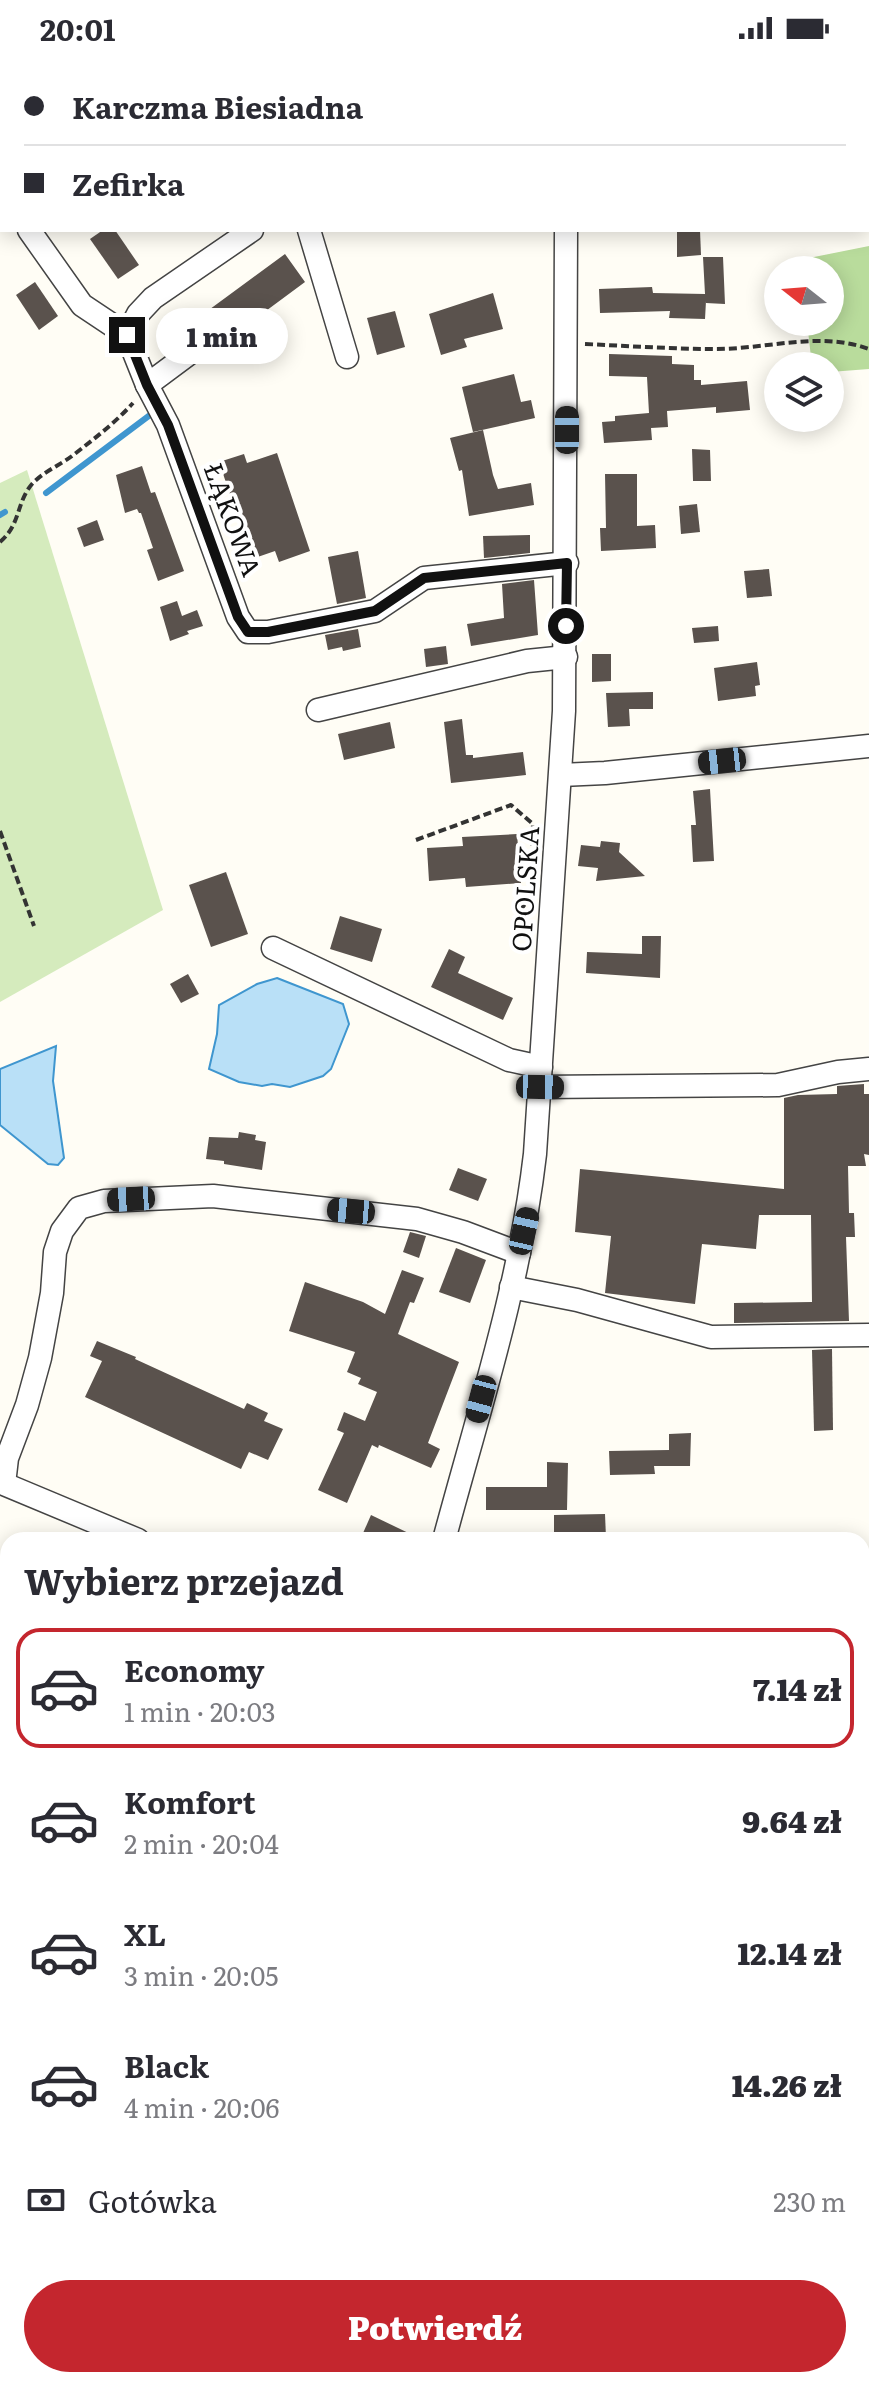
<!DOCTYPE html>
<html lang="pl">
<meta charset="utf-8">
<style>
:root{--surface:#fff;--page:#f2f2f3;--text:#2b2b33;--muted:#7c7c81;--line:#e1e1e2;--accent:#c4262e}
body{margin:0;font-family:Literata,serif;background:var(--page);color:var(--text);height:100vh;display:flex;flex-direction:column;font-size:30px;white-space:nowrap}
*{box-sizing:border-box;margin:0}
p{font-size:26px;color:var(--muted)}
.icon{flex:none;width:44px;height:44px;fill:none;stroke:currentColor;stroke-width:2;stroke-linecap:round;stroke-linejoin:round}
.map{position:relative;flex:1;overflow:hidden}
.drawer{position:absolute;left:0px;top:1476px;width:870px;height:856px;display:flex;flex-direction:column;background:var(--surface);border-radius:24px 24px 0 0;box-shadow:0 4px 20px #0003}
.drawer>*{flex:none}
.guide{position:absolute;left:0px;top:0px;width:870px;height:176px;box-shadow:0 4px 20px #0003;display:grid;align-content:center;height:176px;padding:0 24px;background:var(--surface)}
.needle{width:52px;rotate:287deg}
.tools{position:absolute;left:764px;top:200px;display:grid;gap:16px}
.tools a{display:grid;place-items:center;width:80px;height:80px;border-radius:50%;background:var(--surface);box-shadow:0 4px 20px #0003;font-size:40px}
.end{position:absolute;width:36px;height:36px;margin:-18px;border:10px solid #111;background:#fff;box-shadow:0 0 0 4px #fff}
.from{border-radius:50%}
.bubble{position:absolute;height:56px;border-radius:28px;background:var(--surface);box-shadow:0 4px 20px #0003;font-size:26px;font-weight:800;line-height:56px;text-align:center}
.car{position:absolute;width:24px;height:48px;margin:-24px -12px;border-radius:10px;box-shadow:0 0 6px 2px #0007;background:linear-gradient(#222 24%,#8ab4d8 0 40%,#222 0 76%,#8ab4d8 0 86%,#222 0)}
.guide b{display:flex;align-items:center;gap:28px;height:76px;font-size:30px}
.guide b+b{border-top:2px solid var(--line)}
.guide i{width:20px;height:20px;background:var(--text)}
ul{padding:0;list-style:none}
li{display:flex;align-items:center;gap:24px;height:120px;margin:0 16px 12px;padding:0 8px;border:4px solid transparent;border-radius:24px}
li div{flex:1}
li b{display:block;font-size:30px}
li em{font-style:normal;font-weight:800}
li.active{border-color:var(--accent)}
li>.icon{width:72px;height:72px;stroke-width:1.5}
h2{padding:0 24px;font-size:36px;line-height:96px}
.pay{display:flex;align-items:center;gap:20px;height:88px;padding:0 24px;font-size:30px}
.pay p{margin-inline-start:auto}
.button{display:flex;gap:16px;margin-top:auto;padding:16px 24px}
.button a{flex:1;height:92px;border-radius:48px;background:var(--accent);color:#fff;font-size:32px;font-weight:800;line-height:92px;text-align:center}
.status{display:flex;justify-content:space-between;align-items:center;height:56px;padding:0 40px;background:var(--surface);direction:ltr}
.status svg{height:22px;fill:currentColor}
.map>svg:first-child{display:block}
.farmland{fill:#f6f3d4}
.green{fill:#d5ebbd}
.forest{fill:#b9dc9c}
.water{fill:#b9e0f7;stroke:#3f96cf;stroke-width:2}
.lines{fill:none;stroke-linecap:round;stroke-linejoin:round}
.stream{stroke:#3f96cf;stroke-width:6}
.building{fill:#5a524d}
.minor-casing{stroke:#444;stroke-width:25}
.path{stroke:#333;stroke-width:4;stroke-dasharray:8 4;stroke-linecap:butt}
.minor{stroke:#fff;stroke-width:22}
.route{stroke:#111;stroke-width:10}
.labels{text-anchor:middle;stroke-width:8;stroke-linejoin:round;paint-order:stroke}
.street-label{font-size:26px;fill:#111;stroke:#fff}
</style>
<div class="status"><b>20:01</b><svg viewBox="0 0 49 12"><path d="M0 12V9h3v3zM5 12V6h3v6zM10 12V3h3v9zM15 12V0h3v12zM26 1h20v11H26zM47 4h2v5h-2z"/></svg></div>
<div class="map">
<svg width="869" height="2332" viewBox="0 0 869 2332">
<rect width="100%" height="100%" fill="#fffdf5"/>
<path class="farmland" d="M862 2250H869V2332H445L451 2324H862Z"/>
<g class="green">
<path d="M27 414 163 854 0 946V427Z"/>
<rect x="862" y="1510" width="7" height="306"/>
</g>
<path class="forest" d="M869 190V313L830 316V310H812L807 266H830V214H801L799 204Z"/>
<g class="water">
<path d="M277 922 343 948 349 968 331 1013 323 1020 290 1031 272 1028 262 1030 239 1026 209 1013 217 978 219 949 257 928Z"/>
<path d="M56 990 53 1025 64 1102 58 1109 48 1108 0 1069V1013Z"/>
</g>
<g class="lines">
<g class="stream">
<path d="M46 437 150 359"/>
<path d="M0 459 5 456"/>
</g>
</g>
<g class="building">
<path d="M103 174H115L139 209 118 223 90 183Z"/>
<path d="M677 174H700L701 199 677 201Z"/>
<path d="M285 198 305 226 208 298 206 286 195 280 187 270Z"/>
<path d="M703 201H723L725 248 706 247V245L705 263 669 262 670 255 600 257 599 233 652 231 653 237 705 238Z"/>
<path d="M35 226 58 260 39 274 16 239Z"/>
<path d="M493 237 503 273 464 283 467 291 441 299 429 258Z"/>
<path d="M395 255 405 291 377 299 367 262Z"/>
<path d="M609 298 672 300V308L694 309V324H701V329L747 325 750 354 716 357V351L667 355 668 371 651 372 652 384 604 387 602 366 615 365V360L649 357 647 321 609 320Z"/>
<path d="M514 318 521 346 531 344 535 362 473 376 462 331Z"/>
<path d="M483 374 493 419 498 433 531 427 534 449 469 460 462 414 459 415 450 382Z"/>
<path d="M692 393 710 394 711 425H693Z"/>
<path d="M277 397 310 495 279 506 275 495 252 503 219 406 244 398 247 407Z"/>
<path d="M142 410 151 437 155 436 184 515 158 525 147 494 153 492 141 457H139L137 453 125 457 116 419Z"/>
<path d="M605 418H637V470L655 469 656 492 601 495 600 472H606Z"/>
<path d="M697 448 700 476 681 478 679 450Z"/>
<path d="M97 464 104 484 84 491 77 472Z"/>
<path d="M530 479V497L484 502 483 480Z"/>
<path d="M358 495 366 542 337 548 328 501Z"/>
<path d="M769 513 772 540 747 542 744 515Z"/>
<path d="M534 524 538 579 471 590 467 568 504 562 502 528Z"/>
<path d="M177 545 182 560 197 554 203 570 187 575 189 578 170 585 160 551Z"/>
<path d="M718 570 719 585 694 587 692 572Z"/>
<path d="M358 573 361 591 343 595 342 591 328 594 325 579Z"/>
<path d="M446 590 448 608 426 611 424 593Z"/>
<path d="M592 598H611V625L592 626Z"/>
<path d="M757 606 760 629 755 630 756 640 718 645 714 612Z"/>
<path d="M653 636V653H629L630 670 608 671 606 637Z"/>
<path d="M462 663 466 699H473V702L523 696 526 719 451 727 444 666Z"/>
<path d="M390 666 395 692 344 704 338 678Z"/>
<path d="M710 733 714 805 693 806 691 769H696L693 735Z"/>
<path d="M517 778 521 827 466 831 465 822 429 825 427 792 463 790 462 781Z"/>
<path d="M601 785 620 787 619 796 645 820 596 825 598 812 578 810 581 789 600 791Z"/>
<path d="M226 816 248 878 211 891 189 829Z"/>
<path d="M340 860 382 873 372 906 330 893Z"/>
<path d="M642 880H661L660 922 586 917 587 896 642 898Z"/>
<path d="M449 893 465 901 458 917 513 942 503 964 431 931Z"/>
<path d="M188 918 199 938 181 947 170 928Z"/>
<path d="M864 1028V1038H869V1099L864 1098 866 1110H848L849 1157H854L855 1181H846L849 1265 734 1267V1247L812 1246 811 1159H759L756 1193 702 1188 695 1248 605 1237 611 1180 575 1176 580 1113 784 1133V1042L798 1039 837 1038V1030Z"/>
<path d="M239 1076 256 1079 255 1084 266 1086 262 1114 224 1108V1105L206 1103 209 1081 238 1082Z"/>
<path d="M458 1112 487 1123 478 1145 449 1134Z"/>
<path d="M410 1176 426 1180 419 1202 403 1196Z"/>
<path d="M456 1192 486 1204 470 1247 439 1236Z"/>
<path d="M402 1214 424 1222 414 1247 410 1246 398 1278 459 1306 428 1387 440 1393 431 1412 379 1389 378 1392 372 1389 347 1447 318 1434 344 1377 337 1374 344 1356 365 1365 377 1336 358 1328 361 1322 347 1316 355 1296 289 1275 305 1226 363 1246 385 1258Z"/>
<path d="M97 1285 136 1301 135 1303 244 1353 247 1347 268 1357 264 1365 283 1373 268 1404 249 1396 241 1413 85 1341 102 1305 90 1300Z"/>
<path d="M832 1293 833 1374 814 1375 812 1294Z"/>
<path d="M691 1377 690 1410H654L655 1418 610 1419 609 1395 669 1394V1378Z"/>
<path d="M547 1406 568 1407 567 1454H486V1431H547Z"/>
<path d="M605 1458 606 1482 554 1484V1459Z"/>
<path d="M371 1459 423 1484H360Z"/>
</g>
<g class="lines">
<g class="minor-casing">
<g id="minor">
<path d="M394 0V2"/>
<path d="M511 0 512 2"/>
<path d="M842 0 843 2"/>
<path d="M716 2 717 0"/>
<path d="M768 2 773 0"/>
<path d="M29 174 82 249 127 279"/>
<path d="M252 174 153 242 138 258 127 279 147 329 168 369 238 561 248 576H268L375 555 424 522 567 507"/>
<path d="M309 174 347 301"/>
<path d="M147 329 194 294"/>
<path d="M318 654 527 605 566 601"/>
<path d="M561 719 605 717 869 690"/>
<path d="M273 892 509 1004 541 1011"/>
<path d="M540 1031 778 1029 838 1016 869 1013"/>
<path d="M511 1231 577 1244 711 1281 869 1279"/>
<path d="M138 1484 4 1428 7 1402 27 1349 40 1302 52 1237 55 1196 62 1175 79 1152 104 1145 213 1140 417 1163 463 1176 519 1197"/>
<path d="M444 1484C478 1357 520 1229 535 1098L564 655 566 174"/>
<path d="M862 1889H869"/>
<path d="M550 2324 564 2332"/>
<path d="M216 2332 218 2324"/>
</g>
</g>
<g class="path">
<path d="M585 288C629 290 672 293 716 293 767 293 820 275 869 293"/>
<path d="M0 486C21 468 16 447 32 428 43 416 60 409 72 400 94 383 115 367 133 347"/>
<path d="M0 775 34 870"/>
<path d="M416 784 511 749 533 768 532 798"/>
<path d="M513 865 527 845 530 835"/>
</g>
<use href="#minor" class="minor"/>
</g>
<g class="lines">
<path class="route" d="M127 279 147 329 168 369 238 561 248 576H268L375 555 424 522 567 507 566 570"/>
</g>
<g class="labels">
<g class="street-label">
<text transform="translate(232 464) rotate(70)" y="9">ŁĄKOWA</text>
<text transform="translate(526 833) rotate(-86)" y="9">OPOLSKA</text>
</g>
</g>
</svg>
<div class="tools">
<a><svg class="needle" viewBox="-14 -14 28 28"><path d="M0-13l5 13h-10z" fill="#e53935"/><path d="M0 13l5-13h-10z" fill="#7c7c81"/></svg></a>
<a><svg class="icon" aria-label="layers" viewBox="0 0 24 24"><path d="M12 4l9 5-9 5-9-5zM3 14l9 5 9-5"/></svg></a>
</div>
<i class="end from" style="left:566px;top:570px"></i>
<i class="end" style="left:127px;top:279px"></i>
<div class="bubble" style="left:156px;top:252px;width:132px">1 min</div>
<i class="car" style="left:567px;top:374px;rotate:0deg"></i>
<i class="car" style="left:722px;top:705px;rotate:264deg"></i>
<i class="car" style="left:540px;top:1031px;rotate:91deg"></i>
<i class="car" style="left:131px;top:1143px;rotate:267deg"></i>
<i class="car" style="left:351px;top:1155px;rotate:275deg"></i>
<i class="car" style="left:524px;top:1175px;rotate:13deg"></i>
<i class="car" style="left:481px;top:1343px;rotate:195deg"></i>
<div class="guide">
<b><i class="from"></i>Karczma Biesiadna</b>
<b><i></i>Zefirka</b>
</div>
<section class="drawer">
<h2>Wybierz przejazd</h2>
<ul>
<li class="active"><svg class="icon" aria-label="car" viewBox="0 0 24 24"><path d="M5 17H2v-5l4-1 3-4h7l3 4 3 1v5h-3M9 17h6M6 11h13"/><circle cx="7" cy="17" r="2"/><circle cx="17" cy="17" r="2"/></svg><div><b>Economy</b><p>1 min · 20:03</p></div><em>7.14 zł</em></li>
<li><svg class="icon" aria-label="car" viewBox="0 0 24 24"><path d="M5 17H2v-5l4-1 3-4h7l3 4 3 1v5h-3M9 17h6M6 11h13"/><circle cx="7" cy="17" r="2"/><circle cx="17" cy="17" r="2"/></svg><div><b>Komfort</b><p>2 min · 20:04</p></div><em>9.64 zł</em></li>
<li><svg class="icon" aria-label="car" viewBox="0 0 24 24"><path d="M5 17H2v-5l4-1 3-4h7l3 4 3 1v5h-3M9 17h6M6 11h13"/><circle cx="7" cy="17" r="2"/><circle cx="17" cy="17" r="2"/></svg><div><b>XL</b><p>3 min · 20:05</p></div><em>12.14 zł</em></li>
<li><svg class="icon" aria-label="car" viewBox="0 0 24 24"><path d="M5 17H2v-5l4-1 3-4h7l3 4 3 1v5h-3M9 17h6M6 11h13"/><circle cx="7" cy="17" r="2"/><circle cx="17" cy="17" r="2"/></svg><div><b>Black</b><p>4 min · 20:06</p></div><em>14.26 zł</em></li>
</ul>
<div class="pay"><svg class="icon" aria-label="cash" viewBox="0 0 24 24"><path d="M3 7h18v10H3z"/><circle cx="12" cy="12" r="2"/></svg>Gotówka<p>230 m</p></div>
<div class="button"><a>Potwierdź</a></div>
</section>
</div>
